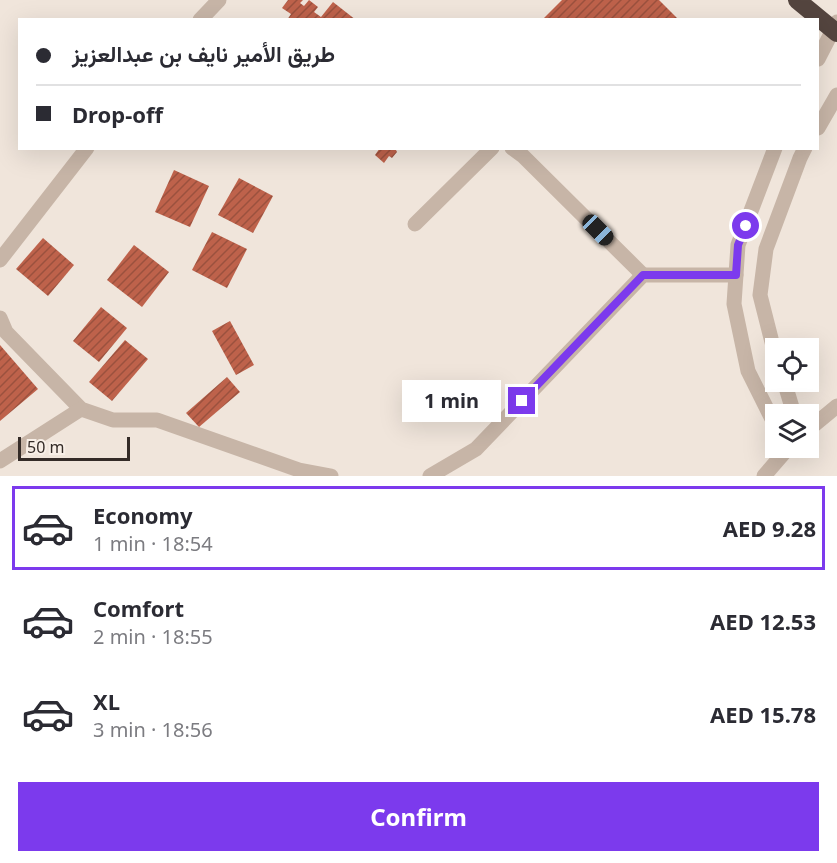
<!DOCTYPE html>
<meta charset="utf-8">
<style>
:root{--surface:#fff;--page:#f7f7f7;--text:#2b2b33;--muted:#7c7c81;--line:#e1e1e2;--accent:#7c3aed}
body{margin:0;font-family:"Noto Sans",Vazirmatn,sans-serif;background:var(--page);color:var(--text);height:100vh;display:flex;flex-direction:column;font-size:22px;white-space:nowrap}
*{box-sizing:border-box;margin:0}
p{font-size:20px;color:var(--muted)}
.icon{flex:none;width:33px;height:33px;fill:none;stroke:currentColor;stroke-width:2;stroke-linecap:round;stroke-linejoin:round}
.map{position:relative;height:476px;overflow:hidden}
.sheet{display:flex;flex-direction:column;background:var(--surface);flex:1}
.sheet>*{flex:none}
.banner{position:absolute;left:18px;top:18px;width:801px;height:132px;border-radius:0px;box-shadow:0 6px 24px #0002;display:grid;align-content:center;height:132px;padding:0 18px;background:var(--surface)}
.tools{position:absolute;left:765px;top:338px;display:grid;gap:12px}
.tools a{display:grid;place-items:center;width:54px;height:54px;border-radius:0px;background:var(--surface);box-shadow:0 6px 24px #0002;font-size:30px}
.scale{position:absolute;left:18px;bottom:15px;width:112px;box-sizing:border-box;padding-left:6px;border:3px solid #342b27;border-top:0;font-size:16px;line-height:21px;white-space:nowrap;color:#342b27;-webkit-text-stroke:4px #f8efe7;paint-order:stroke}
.end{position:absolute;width:27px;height:27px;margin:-14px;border:8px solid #7c3aed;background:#fff;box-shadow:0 0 0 3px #fff}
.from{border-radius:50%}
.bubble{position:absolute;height:42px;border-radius:0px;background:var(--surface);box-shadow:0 6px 24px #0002;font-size:20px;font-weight:700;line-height:42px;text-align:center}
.car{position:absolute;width:18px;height:36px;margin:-18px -9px;border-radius:8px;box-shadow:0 0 4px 2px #0007;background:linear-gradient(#222 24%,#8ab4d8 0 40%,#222 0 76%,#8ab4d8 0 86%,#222 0)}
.banner b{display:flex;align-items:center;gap:21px;height:57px;font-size:22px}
.banner b+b{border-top:2px solid var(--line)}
.banner i{width:15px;height:15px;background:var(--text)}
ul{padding:10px 0 0;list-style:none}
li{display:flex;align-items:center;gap:18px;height:84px;margin:0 12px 9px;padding:0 6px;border:3px solid transparent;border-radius:0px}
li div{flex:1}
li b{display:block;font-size:22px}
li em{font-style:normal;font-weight:700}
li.on{border-color:var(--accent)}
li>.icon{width:54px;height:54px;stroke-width:1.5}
.action{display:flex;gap:12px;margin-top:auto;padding:12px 18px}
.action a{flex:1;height:69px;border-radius:0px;background:var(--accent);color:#fff;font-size:24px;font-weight:700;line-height:69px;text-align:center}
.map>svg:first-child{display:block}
.building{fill:url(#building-hatch)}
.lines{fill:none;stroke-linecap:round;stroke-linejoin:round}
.minor{stroke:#c7b5a7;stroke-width:15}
.highway{stroke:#54453f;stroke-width:18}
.route{stroke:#7c3aed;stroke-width:8}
</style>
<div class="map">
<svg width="837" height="476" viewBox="0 0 837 476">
<defs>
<pattern id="building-hatch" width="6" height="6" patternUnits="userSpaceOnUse" patternTransform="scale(1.5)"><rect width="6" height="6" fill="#be624b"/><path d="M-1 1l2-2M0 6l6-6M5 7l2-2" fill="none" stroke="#9b513e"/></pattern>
</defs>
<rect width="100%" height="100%" fill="#f0e5db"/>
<g class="building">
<path d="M288 0H303L300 3 304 6 309 0 318 7 314 12 321 17 333 2 356 20H287L291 14 282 8Z"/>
<path d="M562 0H659L679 20H542Z"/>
<path d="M380 148H395L397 152 392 158 389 156 384 163 375 155Z"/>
<path d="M174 170 209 186 190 227 155 212Z"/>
<path d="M239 178 273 196 253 233 218 215Z"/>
<path d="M212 232 247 249 227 288 192 270Z"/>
<path d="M43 238 74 265 48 296 16 269Z"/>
<path d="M134 245 169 272 142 307 107 280Z"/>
<path d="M101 307 127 328 99 362 73 341Z"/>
<path d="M230 321 254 365 236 375 212 331Z"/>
<path d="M125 340 148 359 112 401 89 382Z"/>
<path d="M0 345 38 389 0 421Z"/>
<path d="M227 377 240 392 199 427 186 413Z"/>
</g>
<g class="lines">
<g class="minor">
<path d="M200 20 219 0"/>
<path d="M818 59 837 22"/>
<path d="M818 128 837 95"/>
<path d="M512 148 523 156 643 275"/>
<path d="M775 148 738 245 734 304 748 371 776 427"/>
<path d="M415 224 492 148"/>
<path d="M0 260 87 148"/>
<path d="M0 318 6 332 81 409 113 420H157L299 470 331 476"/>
<path d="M776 358 760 295 766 249 800 158 805 148"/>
<path d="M784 381 794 414"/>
<path d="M808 430 837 406"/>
<path d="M0 461 81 409"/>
<path d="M430 476 476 449 643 275H736"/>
<path d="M764 476 789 447"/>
</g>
<path class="highway" d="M797 0 837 33"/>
</g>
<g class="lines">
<path class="route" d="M522 401 643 275H736L738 245 746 226"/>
</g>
</svg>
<div class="tools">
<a><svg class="icon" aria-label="locate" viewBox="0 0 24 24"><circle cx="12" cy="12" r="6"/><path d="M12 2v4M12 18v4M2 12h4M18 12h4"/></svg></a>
<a><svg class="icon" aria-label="layers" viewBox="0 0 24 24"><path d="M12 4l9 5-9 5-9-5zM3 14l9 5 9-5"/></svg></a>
</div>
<div class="scale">50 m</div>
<i class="end from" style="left:746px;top:226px"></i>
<i class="end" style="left:522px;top:401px"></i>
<div class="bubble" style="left:402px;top:380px;width:99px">1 min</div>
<i class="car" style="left:598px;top:230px;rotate:135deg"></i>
<div class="banner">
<b><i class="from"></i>طريق الأمير نايف بن عبدالعزيز</b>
<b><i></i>Drop-off</b>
</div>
</div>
<section class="sheet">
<ul>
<li class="on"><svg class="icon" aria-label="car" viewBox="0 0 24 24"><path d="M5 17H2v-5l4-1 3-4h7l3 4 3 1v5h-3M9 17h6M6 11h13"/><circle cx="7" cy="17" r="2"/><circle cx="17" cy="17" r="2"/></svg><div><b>Economy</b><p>1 min · 18:54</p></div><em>AED 9.28</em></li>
<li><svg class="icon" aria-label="car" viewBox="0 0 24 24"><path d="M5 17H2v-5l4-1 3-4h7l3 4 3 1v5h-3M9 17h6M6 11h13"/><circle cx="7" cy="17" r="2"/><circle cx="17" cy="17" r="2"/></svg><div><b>Comfort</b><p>2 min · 18:55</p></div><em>AED 12.53</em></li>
<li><svg class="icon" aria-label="car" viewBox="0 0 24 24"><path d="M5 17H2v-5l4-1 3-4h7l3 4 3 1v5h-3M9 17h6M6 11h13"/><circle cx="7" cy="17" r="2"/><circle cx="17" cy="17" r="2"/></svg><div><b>XL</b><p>3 min · 18:56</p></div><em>AED 15.78</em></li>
</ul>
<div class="action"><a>Confirm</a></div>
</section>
